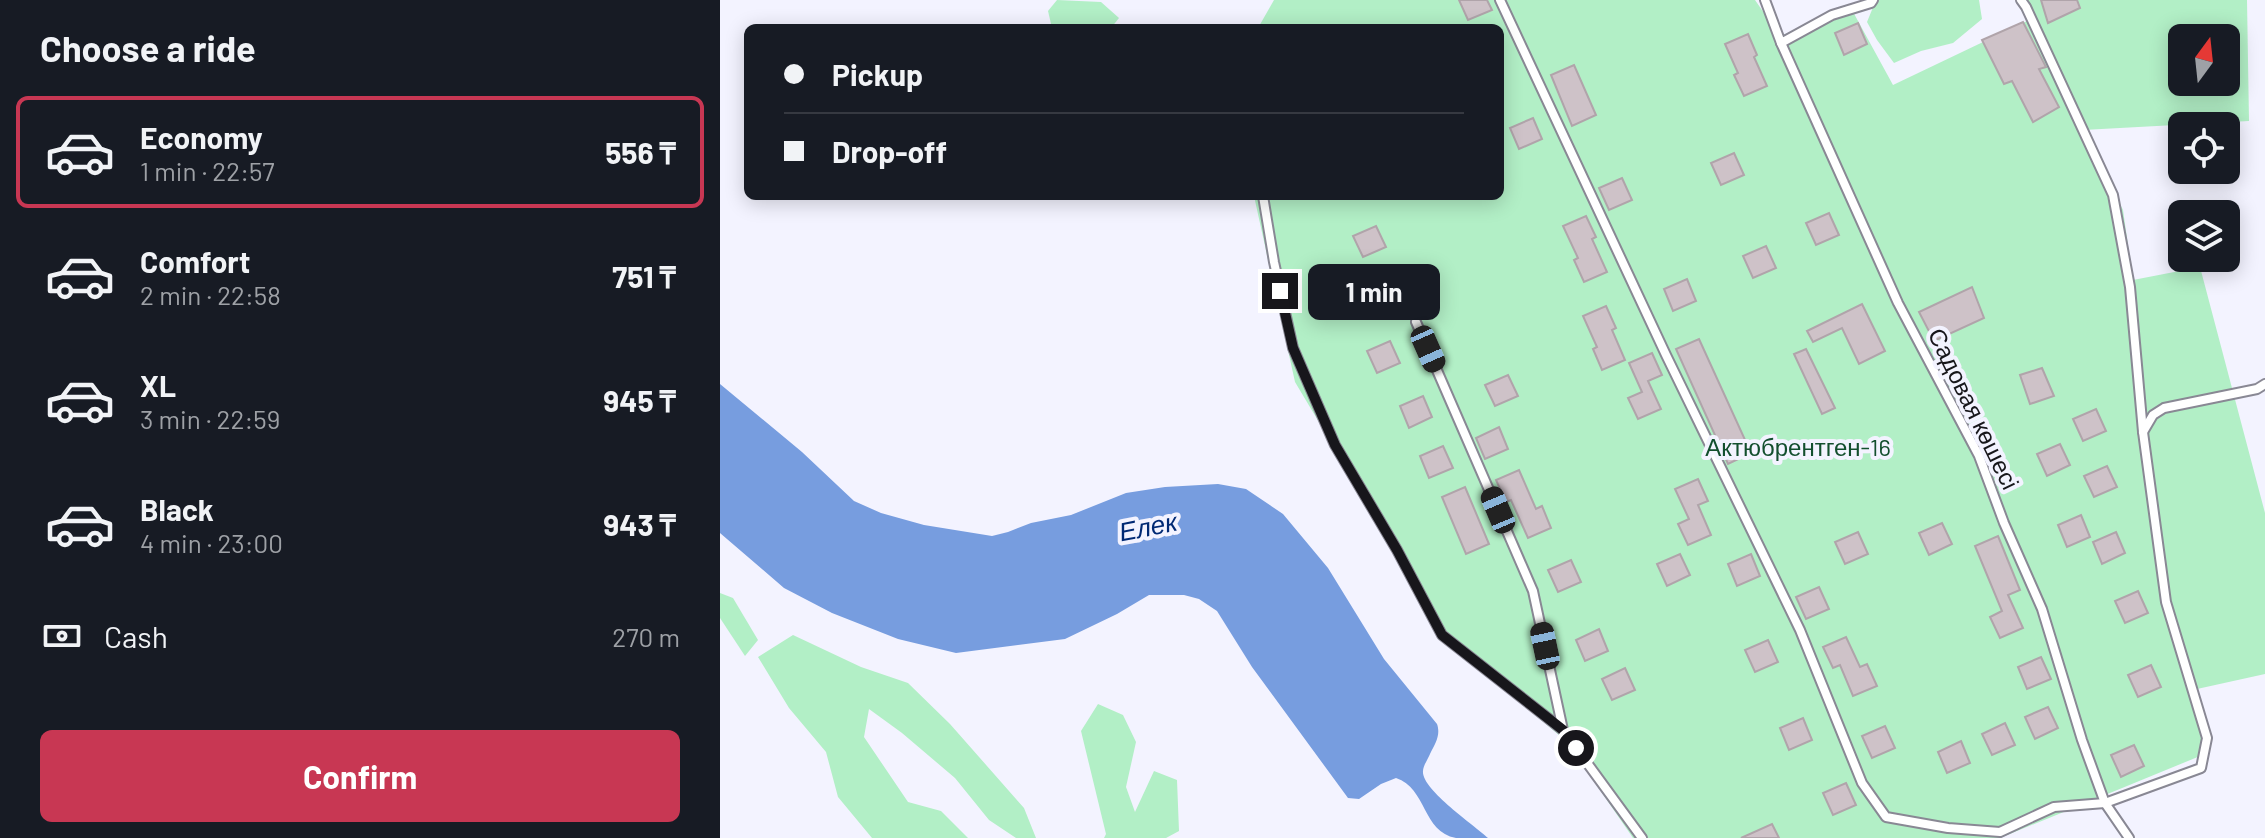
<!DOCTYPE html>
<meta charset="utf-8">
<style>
:root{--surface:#171b24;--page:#20242c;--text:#f1f3f6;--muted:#9ea1a6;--line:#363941;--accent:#c83753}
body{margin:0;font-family:Barlow,sans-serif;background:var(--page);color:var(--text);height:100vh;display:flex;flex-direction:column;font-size:30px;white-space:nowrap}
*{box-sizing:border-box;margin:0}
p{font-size:26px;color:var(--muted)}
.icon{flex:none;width:44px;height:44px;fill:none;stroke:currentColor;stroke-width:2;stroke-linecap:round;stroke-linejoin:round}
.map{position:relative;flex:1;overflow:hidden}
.panel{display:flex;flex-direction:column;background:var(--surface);width:720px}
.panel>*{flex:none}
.guide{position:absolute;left:24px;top:24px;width:760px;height:176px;border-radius:12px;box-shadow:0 4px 20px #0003;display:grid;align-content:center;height:176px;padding:0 40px;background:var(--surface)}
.needle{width:52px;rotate:15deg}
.controls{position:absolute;left:1448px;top:24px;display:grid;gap:16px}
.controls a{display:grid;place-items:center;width:72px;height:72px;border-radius:12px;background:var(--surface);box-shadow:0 4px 20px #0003;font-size:40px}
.end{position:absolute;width:36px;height:36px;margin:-18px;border:10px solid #17161b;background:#fff;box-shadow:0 0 0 4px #fff}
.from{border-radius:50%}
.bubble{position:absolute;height:56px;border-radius:12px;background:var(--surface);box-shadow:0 4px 20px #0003;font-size:26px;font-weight:700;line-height:56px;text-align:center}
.car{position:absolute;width:24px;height:48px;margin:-24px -12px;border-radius:10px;box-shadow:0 0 6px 2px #0007;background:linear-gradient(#222 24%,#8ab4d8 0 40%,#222 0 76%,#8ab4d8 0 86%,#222 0)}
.guide b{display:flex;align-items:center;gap:28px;height:76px;font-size:30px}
.guide b+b{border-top:2px solid var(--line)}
.guide i{width:20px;height:20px;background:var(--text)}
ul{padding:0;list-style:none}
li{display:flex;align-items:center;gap:24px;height:112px;margin:0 16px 12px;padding:0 24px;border:4px solid transparent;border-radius:12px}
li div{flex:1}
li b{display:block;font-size:30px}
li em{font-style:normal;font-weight:700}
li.on{border-color:var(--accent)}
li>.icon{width:72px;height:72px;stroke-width:1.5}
h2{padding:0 40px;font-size:36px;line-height:96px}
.pay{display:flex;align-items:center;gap:20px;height:88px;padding:0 40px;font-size:30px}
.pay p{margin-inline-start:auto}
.cta{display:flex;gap:16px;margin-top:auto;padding:16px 40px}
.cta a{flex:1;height:92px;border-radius:12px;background:var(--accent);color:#fff;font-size:32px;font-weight:700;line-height:92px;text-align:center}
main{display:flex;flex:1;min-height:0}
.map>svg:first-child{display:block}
.green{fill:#b2efc6;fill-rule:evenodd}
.water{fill:#779ddf}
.building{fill:#cec2c8;stroke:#b0a4aa;stroke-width:2}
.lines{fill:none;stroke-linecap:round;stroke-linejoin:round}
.service-casing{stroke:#898894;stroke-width:12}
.service{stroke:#fff;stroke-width:8}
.route{stroke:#17161b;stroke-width:10}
.labels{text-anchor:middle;stroke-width:8;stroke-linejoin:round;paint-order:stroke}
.street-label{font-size:24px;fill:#17161b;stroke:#f3f3ff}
.park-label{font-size:24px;fill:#134f2e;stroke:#f3f3ff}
.water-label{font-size:26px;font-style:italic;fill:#002974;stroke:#f3f3ff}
</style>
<main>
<section class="panel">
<h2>Choose a ride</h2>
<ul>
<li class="on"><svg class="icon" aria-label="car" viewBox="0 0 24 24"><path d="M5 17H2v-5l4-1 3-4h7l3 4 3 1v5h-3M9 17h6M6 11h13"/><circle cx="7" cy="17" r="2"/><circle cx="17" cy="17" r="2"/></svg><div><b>Economy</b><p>1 min · 22:57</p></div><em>556 ₸</em></li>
<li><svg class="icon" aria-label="car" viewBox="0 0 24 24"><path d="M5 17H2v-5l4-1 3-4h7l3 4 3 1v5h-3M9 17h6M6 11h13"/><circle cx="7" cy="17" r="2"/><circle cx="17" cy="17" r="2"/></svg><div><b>Comfort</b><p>2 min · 22:58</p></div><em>751 ₸</em></li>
<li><svg class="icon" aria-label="car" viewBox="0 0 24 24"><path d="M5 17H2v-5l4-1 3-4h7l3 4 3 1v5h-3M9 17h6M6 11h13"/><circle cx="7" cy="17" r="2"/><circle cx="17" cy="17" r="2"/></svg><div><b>XL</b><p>3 min · 22:59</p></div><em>945 ₸</em></li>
<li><svg class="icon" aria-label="car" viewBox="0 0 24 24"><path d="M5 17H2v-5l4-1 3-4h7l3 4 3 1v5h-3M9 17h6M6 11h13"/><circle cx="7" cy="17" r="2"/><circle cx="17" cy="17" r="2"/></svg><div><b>Black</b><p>4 min · 23:00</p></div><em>943 ₸</em></li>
</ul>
<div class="pay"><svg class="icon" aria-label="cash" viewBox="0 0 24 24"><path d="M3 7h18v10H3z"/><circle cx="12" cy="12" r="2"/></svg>Cash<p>270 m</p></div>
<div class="cta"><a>Confirm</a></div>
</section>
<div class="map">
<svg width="1545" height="838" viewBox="0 0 1545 838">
<rect width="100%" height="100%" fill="#f3f3ff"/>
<g class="green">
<path d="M337 0 381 2 399 18 391 28H332L328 11Z"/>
<path d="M554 0H1035L1060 36 1132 10 1173 85 1307 21 1296 0H1527L1529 121 1363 130 1403 210 1413 280 1480 267 1545 513V674L1477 689 1485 754 1280 838H913L847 742 730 642 575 382 534 196H780V28H538ZM1462 38H1506V82H1462Z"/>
<path d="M1156 0H1259L1262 19 1233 43 1201 51 1174 63 1157 40 1147 22Z"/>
<path d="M0 593 13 598 38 640 25 656 0 618Z"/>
<path d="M73 635 141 667 188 683 230 724 304 808 316 838H296L269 820 235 778 182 733 149 709 144 737 188 802 221 811 248 838H152L118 797 106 752 69 708 38 657Z"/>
<path d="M378 704 403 715 416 742 406 787 415 812 434 771 457 780 459 831 446 838H384L386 834 361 731Z"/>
</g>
<path class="water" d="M0 384 82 452 134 501 161 513 204 525 272 536 288 532 311 523 351 515 406 493 445 487 498 484 526 489 563 514 608 568 664 659 717 724C721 735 715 744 710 754 708 759 703 766 703 771 701 789 754 825 768 838 758 838 746 838 736 838 702 832 707 788 676 778L661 784 639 799 628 798 532 667 497 611 479 599 464 595H429L397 614 345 639 236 653 178 639 112 613 64 588 0 533Z"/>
<g class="building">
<path d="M739 0H767L772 10 748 20Z"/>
<path d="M1321 0H1357L1360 8 1328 23Z"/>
<path d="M1303 22 1326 67 1319 69 1339 107 1313 122 1292 81 1284 84 1262 40Z"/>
<path d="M1138 23 1147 44 1124 55 1115 33Z"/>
<path d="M1028 34 1037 55 1034 57 1047 86 1024 96 1014 75 1018 73 1005 44Z"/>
<path d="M1451 36H1462V76L1449 75Z"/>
<path d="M854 65 876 115 852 126 831 75Z"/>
<path d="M813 118 822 139 799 149 790 128Z"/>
<path d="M1014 153 1024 175 1001 185 991 163Z"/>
<path d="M902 178 912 200 889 210 879 188Z"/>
<path d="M1109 213 1119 235 1096 245 1086 223Z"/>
<path d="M866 216 876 237 872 239 887 272 864 282 854 260 858 258 843 226Z"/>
<path d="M656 226 666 247 643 257 633 236Z"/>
<path d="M1046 246 1056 268 1033 278 1023 256Z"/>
<path d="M681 277 690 299 667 309 658 287Z"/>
<path d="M967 279 976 301 953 311 944 289Z"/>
<path d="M1252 287 1264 318 1214 341 1199 312Z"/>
<path d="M1142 304 1165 351 1139 364 1122 328 1093 342 1087 331Z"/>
<path d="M886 306 896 328 892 330 905 360 882 370 873 349 877 347 863 316Z"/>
<path d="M979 339 1031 453 1008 464 956 349Z"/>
<path d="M670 341 680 363 657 373 647 351Z"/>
<path d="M1086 349 1115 408 1102 414 1074 354Z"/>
<path d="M932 353 942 375 928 381 941 409 918 419 908 398 922 392 909 363Z"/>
<path d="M1322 368 1334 396 1310 404 1300 375Z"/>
<path d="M788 375 798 396 775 406 765 385Z"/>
<path d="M703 396 712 417 689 428 680 406Z"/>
<path d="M1376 409 1386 431 1363 441 1353 419Z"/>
<path d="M779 427 788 449 765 459 756 438Z"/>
<path d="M1340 444 1350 465 1327 476 1317 454Z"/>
<path d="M723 446 733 468 709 478 700 456Z"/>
<path d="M1387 466 1397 487 1374 497 1364 476Z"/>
<path d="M799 470 816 509 822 506 831 528 808 538 791 500 786 502 776 480Z"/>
<path d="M978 479 988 501 978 505 991 535 968 545 958 524 969 519 955 489Z"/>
<path d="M745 487 769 544 746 554 722 497Z"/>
<path d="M1361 515 1370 537 1347 547 1338 525Z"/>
<path d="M1222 523 1232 544 1209 555 1199 533Z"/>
<path d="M1138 532 1148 554 1125 564 1115 542Z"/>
<path d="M1396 532 1405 553 1382 564 1373 542Z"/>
<path d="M1278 536 1300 590 1288 595 1303 628 1280 638 1270 617 1282 611 1255 546Z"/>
<path d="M960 554 970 575 947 586 937 564Z"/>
<path d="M1031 554 1040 576 1017 586 1008 564Z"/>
<path d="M851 560 861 582 838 592 828 570Z"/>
<path d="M1099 587 1109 609 1086 619 1076 597Z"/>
<path d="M1418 591 1428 613 1405 623 1395 601Z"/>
<path d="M879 629 888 651 865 661 856 640Z"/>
<path d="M1126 637 1140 667 1147 664 1157 686 1133 696 1120 665 1113 668 1103 647Z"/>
<path d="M1048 640 1058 662 1035 672 1025 650Z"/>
<path d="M1321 657 1331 679 1307 689 1298 667Z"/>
<path d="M1431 665 1441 687 1418 697 1408 675Z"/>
<path d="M905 668 915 690 892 700 882 679Z"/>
<path d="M1328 707 1338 728 1315 739 1305 717Z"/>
<path d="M1083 718 1092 740 1069 750 1060 728Z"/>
<path d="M1285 723 1295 745 1272 755 1262 734Z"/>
<path d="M1165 726 1175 748 1152 758 1142 736Z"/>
<path d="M1241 741 1250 763 1227 773 1218 752Z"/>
<path d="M1414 745 1424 766 1401 777 1391 755Z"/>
<path d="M1126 783 1136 805 1113 815 1103 793Z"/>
<path d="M1052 824 1059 838H1021Z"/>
</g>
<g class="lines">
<g class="service-casing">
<g id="service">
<path d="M780 0 946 355 1080 630 1142 783 1166 817 1228 828 1280 832 1334 807 1385 803 1481 768 1487 738 1446 602 1423 432 1410 287 1393 195 1306 7 1301 0"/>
<path d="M1045 0 1061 43 1112 15 1151 3 1153 0"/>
<path d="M1061 43 1178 303 1259 456 1284 523 1322 609 1362 740 1385 803 1409 838"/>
<path d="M543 196 554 262 573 348 615 445 677 550 722 635 843 730"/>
<path d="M696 322 813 591 843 730 922 838"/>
<path d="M1423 432 1433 415 1444 408 1537 389 1545 384"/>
</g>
</g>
<use href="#service" class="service"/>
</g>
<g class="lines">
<path class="route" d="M560 291 573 348 615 445 677 550 722 635 843 730 856 748"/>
</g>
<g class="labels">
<g class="street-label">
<text transform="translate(1253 409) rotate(64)" y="8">Садовая көшесі</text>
</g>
<g class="park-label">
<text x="1078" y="456">Актюбрентген-16</text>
</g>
<g class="water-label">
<text transform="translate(428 527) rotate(-11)" y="9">Елек</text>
</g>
</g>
</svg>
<div class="controls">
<a><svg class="needle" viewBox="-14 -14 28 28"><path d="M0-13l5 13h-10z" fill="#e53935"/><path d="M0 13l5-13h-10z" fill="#9ea1a6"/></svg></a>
<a><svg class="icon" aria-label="locate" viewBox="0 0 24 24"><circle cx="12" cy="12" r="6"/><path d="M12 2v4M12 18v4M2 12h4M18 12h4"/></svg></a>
<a><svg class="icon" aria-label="layers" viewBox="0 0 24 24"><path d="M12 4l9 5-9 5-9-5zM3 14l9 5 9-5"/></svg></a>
</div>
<i class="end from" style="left:856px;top:748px"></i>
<i class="end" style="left:560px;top:291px"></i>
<div class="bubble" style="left:588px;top:264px;width:132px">1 min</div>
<i class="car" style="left:708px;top:349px;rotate:156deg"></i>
<i class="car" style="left:778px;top:510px;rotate:337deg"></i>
<i class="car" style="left:825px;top:646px;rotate:348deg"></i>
<div class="guide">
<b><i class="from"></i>Pickup</b>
<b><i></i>Drop-off</b>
</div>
</div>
</main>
